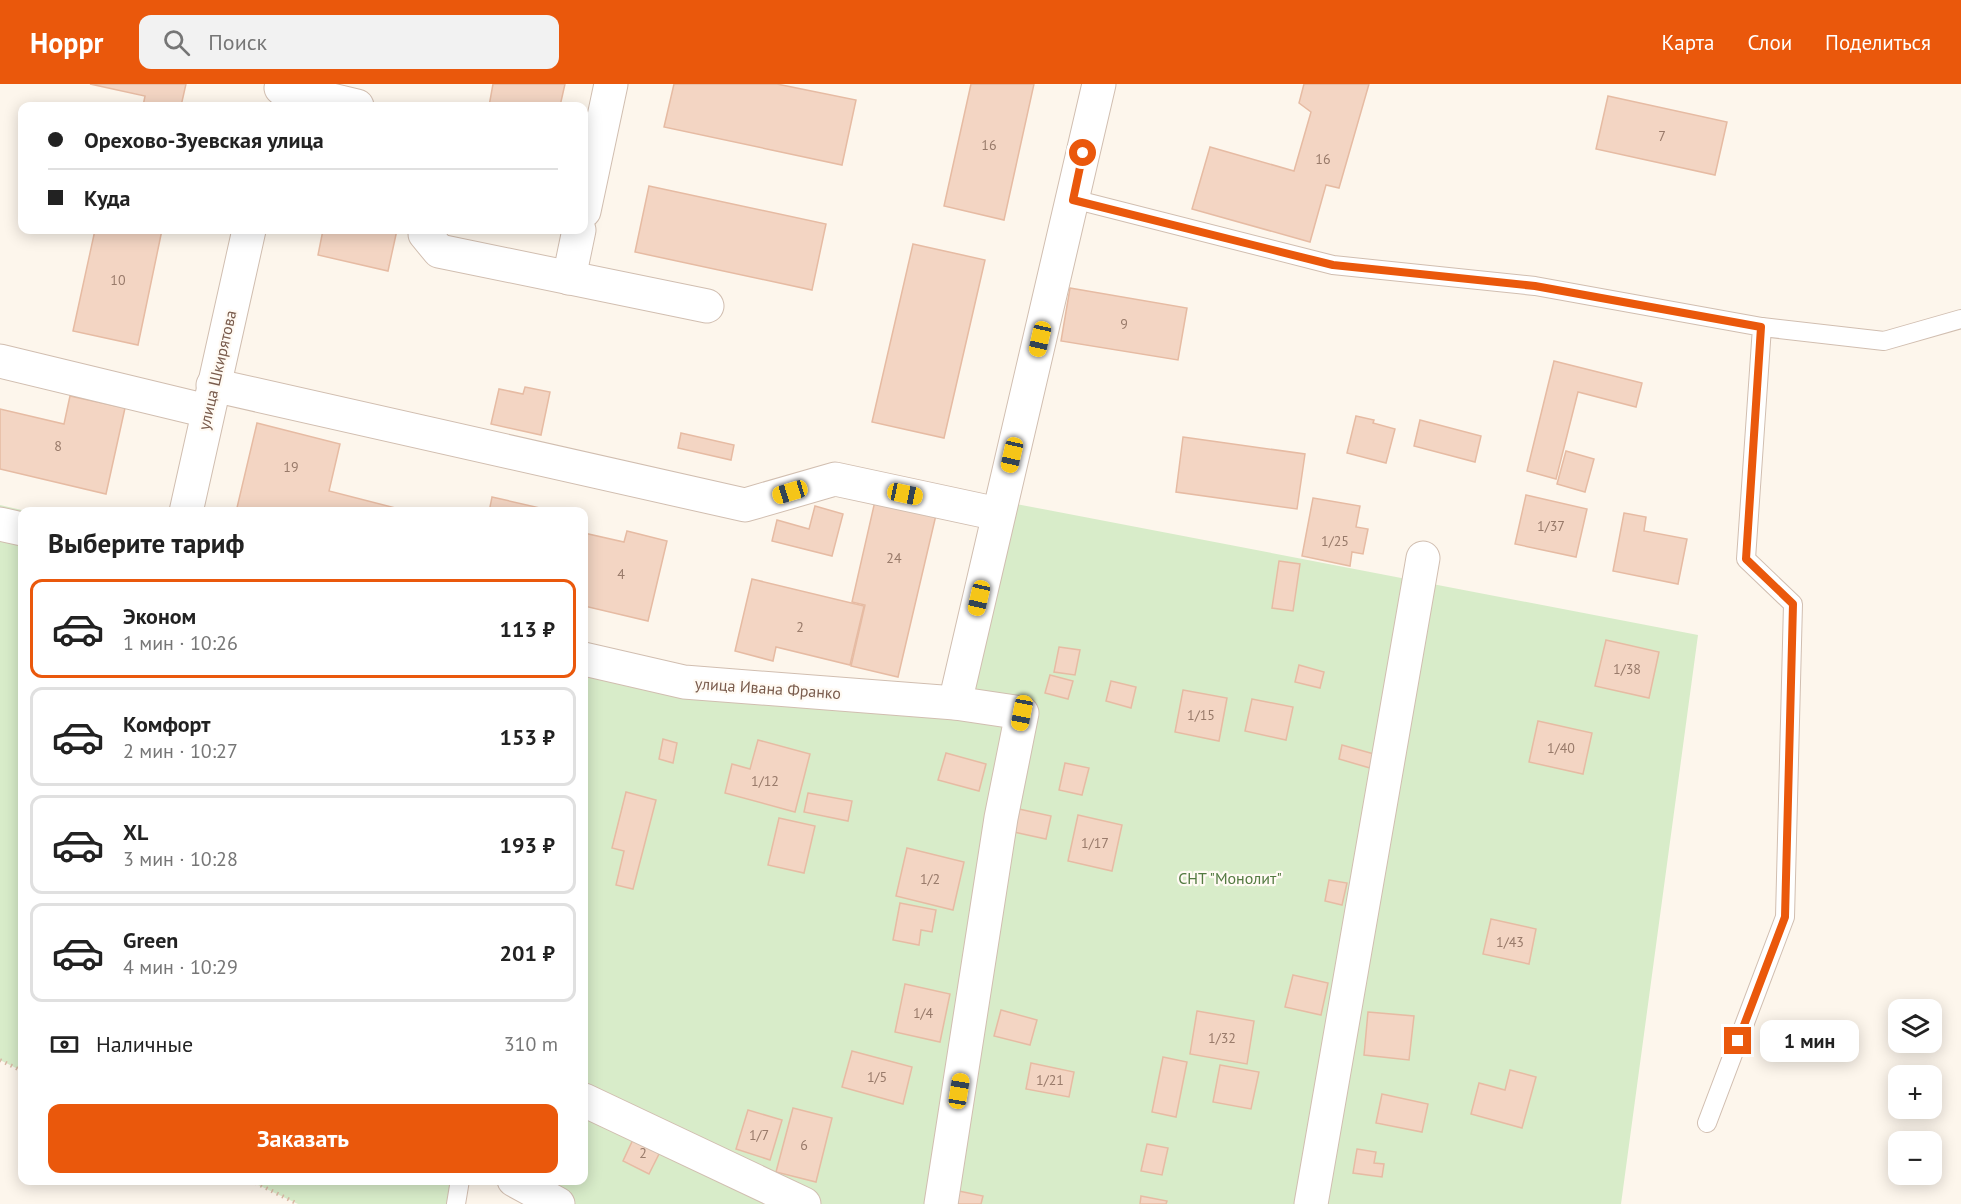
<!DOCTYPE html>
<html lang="ru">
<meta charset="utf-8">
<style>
:root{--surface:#fff;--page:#f2f2f2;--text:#222;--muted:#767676;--line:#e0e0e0;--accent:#ea580c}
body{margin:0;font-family:"PT Sans",sans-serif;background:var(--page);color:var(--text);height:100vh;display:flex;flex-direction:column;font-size:22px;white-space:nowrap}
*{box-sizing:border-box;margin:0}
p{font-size:20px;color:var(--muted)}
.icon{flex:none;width:33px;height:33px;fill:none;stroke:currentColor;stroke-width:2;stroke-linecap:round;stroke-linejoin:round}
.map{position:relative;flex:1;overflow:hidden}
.side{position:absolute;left:18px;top:423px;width:570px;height:678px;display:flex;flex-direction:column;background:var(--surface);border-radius:12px;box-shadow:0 3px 15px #0003}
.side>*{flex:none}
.hud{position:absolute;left:18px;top:18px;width:570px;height:132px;border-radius:12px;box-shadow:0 3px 15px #0003;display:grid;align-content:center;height:132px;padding:0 30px;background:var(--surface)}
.tools{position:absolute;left:1888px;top:915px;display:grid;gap:12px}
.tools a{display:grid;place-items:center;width:54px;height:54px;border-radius:12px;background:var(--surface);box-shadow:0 3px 15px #0003;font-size:30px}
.end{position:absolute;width:27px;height:27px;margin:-14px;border:8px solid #ea580c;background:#fff;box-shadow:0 0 0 3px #fff}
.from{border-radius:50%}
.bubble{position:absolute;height:42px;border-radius:12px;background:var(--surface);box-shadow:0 3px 15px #0003;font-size:20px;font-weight:600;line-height:42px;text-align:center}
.car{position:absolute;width:18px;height:36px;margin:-18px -9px;border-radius:8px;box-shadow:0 0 4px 2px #0007;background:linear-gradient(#f5c518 24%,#345 0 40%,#f5c518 0 76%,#345 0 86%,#f5c518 0)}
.hud b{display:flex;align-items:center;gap:21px;height:57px;font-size:22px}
.hud b+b{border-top:2px solid var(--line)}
.hud i{width:15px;height:15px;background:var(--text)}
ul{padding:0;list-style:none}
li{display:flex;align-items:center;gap:18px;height:99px;margin:0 12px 9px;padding:0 18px;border:3px solid var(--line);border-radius:12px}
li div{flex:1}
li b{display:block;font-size:22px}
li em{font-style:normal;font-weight:600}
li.on{border-color:var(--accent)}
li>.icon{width:54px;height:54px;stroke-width:1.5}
h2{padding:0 30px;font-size:27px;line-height:72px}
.pay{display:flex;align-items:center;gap:15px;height:66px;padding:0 30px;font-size:22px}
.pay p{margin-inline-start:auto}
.action{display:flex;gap:12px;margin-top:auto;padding:12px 30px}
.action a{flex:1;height:69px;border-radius:12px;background:var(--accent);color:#fff;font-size:24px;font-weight:600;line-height:69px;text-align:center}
header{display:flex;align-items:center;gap:36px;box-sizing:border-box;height:84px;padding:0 30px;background:var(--accent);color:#fff}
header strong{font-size:28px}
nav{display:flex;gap:33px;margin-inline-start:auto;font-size:21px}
.search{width:420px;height:54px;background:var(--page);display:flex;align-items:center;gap:15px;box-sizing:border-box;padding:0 21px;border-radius:12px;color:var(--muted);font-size:22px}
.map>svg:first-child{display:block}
.green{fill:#d8ecc9}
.building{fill:#f3d5c3;stroke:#e6bba3;stroke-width:1.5}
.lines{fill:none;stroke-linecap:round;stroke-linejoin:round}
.service-casing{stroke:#d1beb0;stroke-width:20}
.minor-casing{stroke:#d1beb0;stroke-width:35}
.path{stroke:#d9b8a5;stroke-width:4;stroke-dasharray:1.5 4.5;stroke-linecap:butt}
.service{stroke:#fff;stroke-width:18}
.minor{stroke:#fff;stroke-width:33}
.route{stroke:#ea580c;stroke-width:8}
.labels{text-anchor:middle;stroke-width:4.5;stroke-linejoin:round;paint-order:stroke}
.number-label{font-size:14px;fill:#987a6a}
.street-label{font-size:16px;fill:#7a5c4d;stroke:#fffaf3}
.park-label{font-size:16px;fill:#537a41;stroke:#fffaf3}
</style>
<header>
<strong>Hoppr</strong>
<div class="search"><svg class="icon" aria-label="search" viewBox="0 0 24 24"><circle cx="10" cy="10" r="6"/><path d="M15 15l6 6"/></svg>Поиск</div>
<nav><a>Карта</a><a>Слои</a><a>Поделиться</a></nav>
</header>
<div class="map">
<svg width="1961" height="1120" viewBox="0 0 1961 1120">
<rect width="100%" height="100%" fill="#fdf6ec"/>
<g class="green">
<path d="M1001 417 1698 551 1621 1120H548L507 1097 584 1096V572L954 619Z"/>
<path d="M0 421 26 427 22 428V987L0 976Z"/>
<path d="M250 1097H460L456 1120H298Z"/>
</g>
<g class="building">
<path d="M90 0H186L181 22H143L145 12Z"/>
<path d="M493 0H565L560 22H489Z"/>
<path d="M674 0H777L856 16 842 81 664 43Z"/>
<path d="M971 0H1034L1004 136 944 122Z"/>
<path d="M1304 0H1369L1339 104 1326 101 1310 158 1192 125 1210 63 1294 87 1311 28 1299 19Z"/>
<path d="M1608 12 1727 38 1715 91 1596 65Z"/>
<path d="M649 102 826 140 812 206 635 168Z"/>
<path d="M95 146H162L138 261 73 247Z"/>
<path d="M323 146H397L388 187 318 171Z"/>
<path d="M913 160 985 176 944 354 872 338Z"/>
<path d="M1070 204 1187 224 1178 276 1061 257Z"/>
<path d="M1554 277 1642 299 1636 323 1578 308 1556 395 1527 387Z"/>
<path d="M525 303 550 308 541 351 491 340 499 305 523 310Z"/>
<path d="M70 312 125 324 106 410 0 385V325L64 340Z"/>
<path d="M1356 332 1374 336 1373 339 1395 345 1386 379 1347 369Z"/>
<path d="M1420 336 1481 352 1475 378 1414 362Z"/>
<path d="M257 339 340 360 329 407 411 428H236Z"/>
<path d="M681 349 734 361 731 376 678 364Z"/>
<path d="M1183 353 1305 370 1297 425 1176 408Z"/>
<path d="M1566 367 1594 375 1585 408 1557 400Z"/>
<path d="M1526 411 1587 425 1576 473 1515 460Z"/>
<path d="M492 413 549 426V428H489Z"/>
<path d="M1313 414 1360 422 1356 443 1368 445 1363 470 1352 468 1350 482 1302 472Z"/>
<path d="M875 417 936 431 898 593 851 582 865 521 852 518Z"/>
<path d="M815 422 843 430 832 472 772 457 777 436 809 445Z"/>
<path d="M1624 429 1646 433 1644 447 1687 455 1678 500 1613 487Z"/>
<path d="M627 447 667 457 648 537 584 522V449L624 458Z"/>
<path d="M1279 477 1300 480 1293 527 1272 524Z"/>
<path d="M752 495 864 522 850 581 776 563 773 577 735 567Z"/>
<path d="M1606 556 1659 568 1649 614 1595 602Z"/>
<path d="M1059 563 1080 566 1075 591 1054 588Z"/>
<path d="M1299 581 1324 588 1320 604 1295 598Z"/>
<path d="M1050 591 1073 597 1068 615 1045 609Z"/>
<path d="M1111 597 1136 603 1131 624 1106 617Z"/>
<path d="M1183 606 1227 614 1219 657 1175 648Z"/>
<path d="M1252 615 1293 623 1286 656 1245 647Z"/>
<path d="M1538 637 1592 649 1583 690 1529 678Z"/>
<path d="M663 655 677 659 673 679 659 675Z"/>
<path d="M758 656 810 670 795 728 725 709 732 680 750 685Z"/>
<path d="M1342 661 1374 670 1370 684 1339 675Z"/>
<path d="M946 669 986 680 979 707 938 696Z"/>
<path d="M1065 679 1089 684 1082 711 1059 706Z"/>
<path d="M626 708 656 716 633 805 616 801 624 767 612 764Z"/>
<path d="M808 709 852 717 848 737 804 728Z"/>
<path d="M1019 725 1051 732 1046 755 1014 748Z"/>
<path d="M1078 731 1122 741 1112 787 1068 777Z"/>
<path d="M779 734 815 742 804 789 768 781Z"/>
<path d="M907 764 964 778 953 826 896 812Z"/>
<path d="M1329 796 1347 799 1342 821 1325 817Z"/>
<path d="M900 819 936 826 932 848 921 846 919 861 893 856Z"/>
<path d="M1491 835 1536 845 1529 880 1483 870Z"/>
<path d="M1293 891 1328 899 1321 931 1285 923Z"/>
<path d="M905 900 950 910 940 958 895 948Z"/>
<path d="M1001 926 1037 936 1030 961 994 952Z"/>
<path d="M1197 927 1254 937 1247 980 1190 970Z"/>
<path d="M1368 928 1414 932 1409 976 1364 971Z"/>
<path d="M852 967 912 983 903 1020 842 1003Z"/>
<path d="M1163 973 1187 978 1176 1033 1152 1028Z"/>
<path d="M1031 979 1074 988 1069 1013 1026 1005Z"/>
<path d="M1220 981 1259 988 1251 1025 1213 1018Z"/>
<path d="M1510 986 1536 993 1522 1044 1471 1030 1479 999 1505 1006Z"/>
<path d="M1382 1010 1428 1020 1422 1048 1376 1039Z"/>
<path d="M793 1024 832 1034 816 1098 776 1088Z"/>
<path d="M748 1026 782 1036 770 1076 736 1065Z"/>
<path d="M636 1049 663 1062 649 1090 623 1077Z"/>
<path d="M1147 1060 1168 1064 1162 1091 1141 1087Z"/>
<path d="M1357 1065 1376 1068 1374 1079 1384 1080 1382 1093 1353 1089Z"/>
<path d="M954 1106 983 1112 981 1120H951Z"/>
<path d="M1141 1112 1167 1117 1166 1120H1140Z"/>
</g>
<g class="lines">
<g class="service-casing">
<g id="service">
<path d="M1073 115 1333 181 1535 202 1762 243 1746 475 1793 520 1785 833 1707 1039"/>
<path d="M1762 243 1884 257 1961 235"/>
<path d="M456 1120 460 1096"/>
</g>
</g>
<g class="minor-casing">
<g id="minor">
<path d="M281 4 357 22"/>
<path d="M584 127 611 0"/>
<path d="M425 146V150L439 167 707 222"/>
<path d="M569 194 579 146"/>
<path d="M0 277 207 327"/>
<path d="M213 301 745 421 835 395 998 430"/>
<path d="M186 428 249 146"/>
<path d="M0 440 22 445"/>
<path d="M584 575 684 598 955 619 1022 629 1001 734 941 1120"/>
<path d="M955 619 1099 0"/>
<path d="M584 1016 804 1120"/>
<path d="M514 1096 558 1120"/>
<path d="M1311 1120 1423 474"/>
</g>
</g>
<g class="path">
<path d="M0 976 22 987"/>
<path d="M250 1096 298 1120"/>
</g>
<use href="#service" class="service"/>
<use href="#minor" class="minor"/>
</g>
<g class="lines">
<path class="route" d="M1083 69 1073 116 1333 181 1535 202 1761 243 1746 475 1793 520 1785 833 1738 957"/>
</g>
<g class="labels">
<g class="number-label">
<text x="1662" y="57">7</text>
<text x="989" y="66">16</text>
<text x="1323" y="80">16</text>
<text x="118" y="201">10</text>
<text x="1124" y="245">9</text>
<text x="58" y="367">8</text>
<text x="291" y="388">19</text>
<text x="1551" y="447">1/37</text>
<text x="1335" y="462">1/25</text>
<text x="894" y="479">24</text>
<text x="621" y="495">4</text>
<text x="800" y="548">2</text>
<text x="1627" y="590">1/38</text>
<text x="1201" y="636">1/15</text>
<text x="1561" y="669">1/40</text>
<text x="765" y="702">1/12</text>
<text x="1095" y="764">1/17</text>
<text x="930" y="800">1/2</text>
<text x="1510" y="863">1/43</text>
<text x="923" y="934">1/4</text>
<text x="1222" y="959">1/32</text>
<text x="877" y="998">1/5</text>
<text x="1050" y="1001">1/21</text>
<text x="759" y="1056">1/7</text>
<text x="804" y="1066">6</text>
<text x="643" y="1074">2</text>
</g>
<g class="street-label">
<text transform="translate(217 286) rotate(-77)" y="6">улица Шкирятова</text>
<text transform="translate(768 604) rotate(4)" y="6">улица Ивана Франко</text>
</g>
<g class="park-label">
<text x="1230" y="800">СНТ "Монолит"</text>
</g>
</g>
</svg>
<div class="tools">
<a><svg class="icon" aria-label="layers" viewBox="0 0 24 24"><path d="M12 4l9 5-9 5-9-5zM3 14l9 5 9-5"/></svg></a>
<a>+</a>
<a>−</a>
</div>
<i class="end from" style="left:1083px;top:69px"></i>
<i class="end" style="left:1738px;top:957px"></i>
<div class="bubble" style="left:1760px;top:936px;width:99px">1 мин</div>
<i class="car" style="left:1040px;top:255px;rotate:193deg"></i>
<i class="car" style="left:1012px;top:371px;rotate:193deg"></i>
<i class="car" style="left:790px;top:408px;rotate:253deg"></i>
<i class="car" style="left:905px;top:410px;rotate:102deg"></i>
<i class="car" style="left:979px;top:514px;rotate:193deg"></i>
<i class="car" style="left:1022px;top:629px;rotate:191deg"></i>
<i class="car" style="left:959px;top:1007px;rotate:9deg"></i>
<div class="hud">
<b><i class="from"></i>Орехово-Зуевская улица</b>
<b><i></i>Куда</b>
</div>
<section class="side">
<h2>Выберите тариф</h2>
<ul>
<li class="on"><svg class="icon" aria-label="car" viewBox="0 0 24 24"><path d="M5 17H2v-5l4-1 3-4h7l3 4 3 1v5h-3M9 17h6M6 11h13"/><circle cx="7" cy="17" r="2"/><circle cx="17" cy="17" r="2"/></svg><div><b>Эконом</b><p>1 мин · 10:26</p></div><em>113 ₽</em></li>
<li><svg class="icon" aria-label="car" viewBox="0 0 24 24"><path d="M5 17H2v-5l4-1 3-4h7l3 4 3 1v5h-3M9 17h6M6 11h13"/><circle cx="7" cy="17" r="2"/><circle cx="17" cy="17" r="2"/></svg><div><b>Комфорт</b><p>2 мин · 10:27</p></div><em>153 ₽</em></li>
<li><svg class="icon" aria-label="car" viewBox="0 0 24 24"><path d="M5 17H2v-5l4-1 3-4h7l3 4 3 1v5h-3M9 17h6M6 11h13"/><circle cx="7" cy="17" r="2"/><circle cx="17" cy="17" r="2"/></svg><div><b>XL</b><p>3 мин · 10:28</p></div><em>193 ₽</em></li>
<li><svg class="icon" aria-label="car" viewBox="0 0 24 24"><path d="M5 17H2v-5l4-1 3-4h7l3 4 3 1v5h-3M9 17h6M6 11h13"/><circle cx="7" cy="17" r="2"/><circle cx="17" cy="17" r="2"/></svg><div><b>Green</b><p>4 мин · 10:29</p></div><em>201 ₽</em></li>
</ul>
<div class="pay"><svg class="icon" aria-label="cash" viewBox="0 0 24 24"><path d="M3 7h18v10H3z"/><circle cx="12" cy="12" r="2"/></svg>Наличные<p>310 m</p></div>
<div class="action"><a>Заказать</a></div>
</section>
</div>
